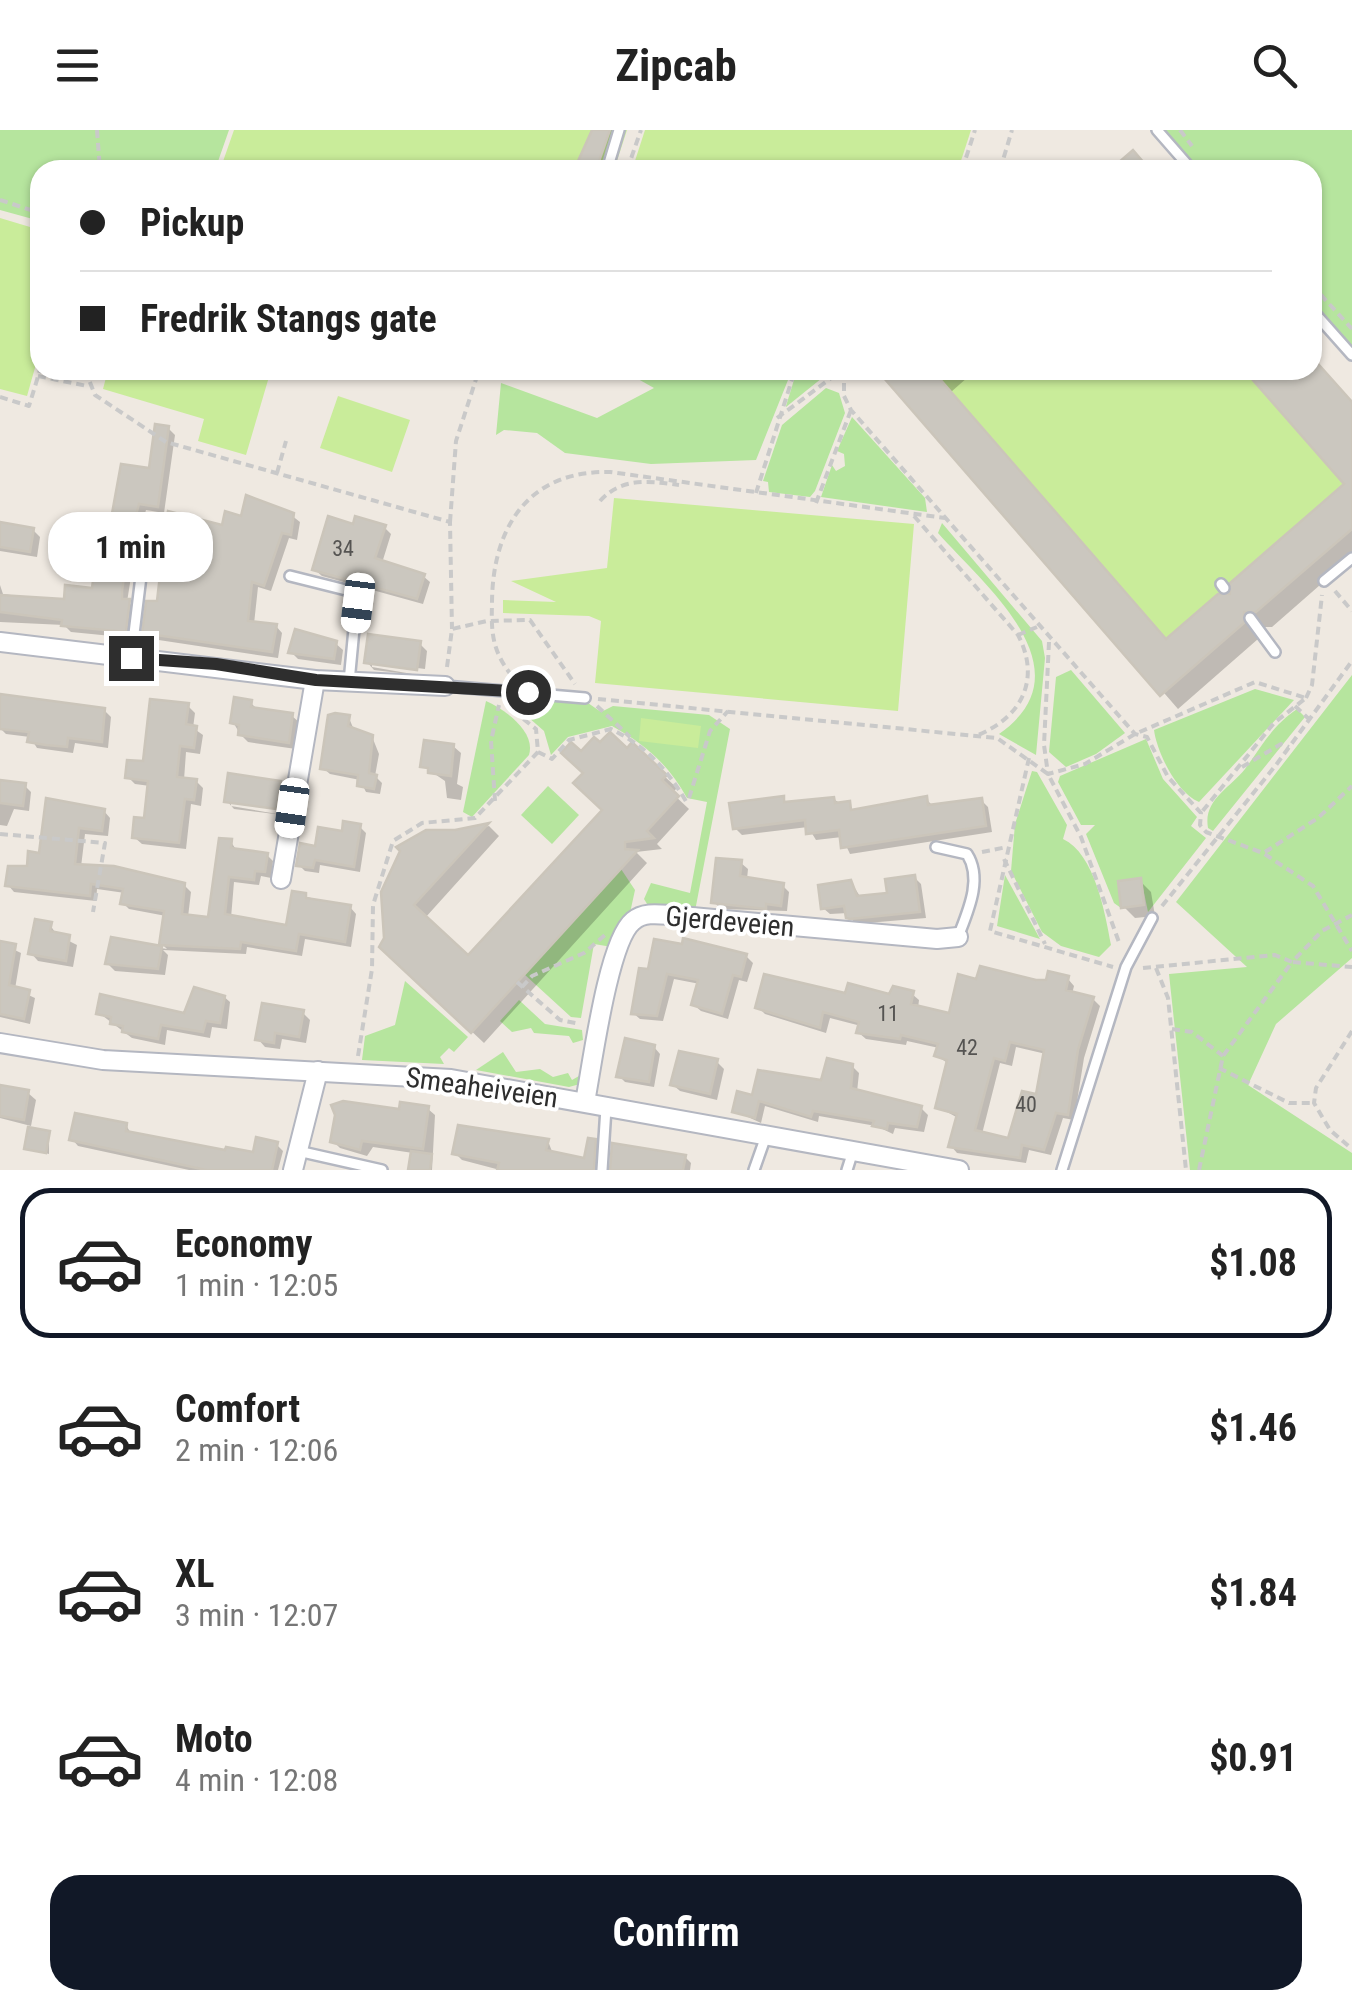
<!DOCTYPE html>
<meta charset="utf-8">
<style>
:root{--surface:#fff;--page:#f2f2f2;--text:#222;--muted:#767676;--line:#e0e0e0;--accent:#111827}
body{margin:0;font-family:"Roboto Condensed",sans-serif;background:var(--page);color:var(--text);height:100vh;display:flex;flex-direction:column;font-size:38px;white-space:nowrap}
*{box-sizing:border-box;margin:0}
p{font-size:32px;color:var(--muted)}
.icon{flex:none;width:55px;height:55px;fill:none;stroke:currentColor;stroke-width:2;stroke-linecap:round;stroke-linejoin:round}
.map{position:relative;height:1040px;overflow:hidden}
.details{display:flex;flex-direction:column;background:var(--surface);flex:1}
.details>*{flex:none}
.guide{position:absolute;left:30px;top:30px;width:1292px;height:220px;border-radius:30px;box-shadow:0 2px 8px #0004;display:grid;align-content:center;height:220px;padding:0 50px;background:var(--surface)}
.end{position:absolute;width:45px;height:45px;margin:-22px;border:12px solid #2e2e2e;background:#fff;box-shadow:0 0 0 5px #fff}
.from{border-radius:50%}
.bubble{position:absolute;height:70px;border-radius:30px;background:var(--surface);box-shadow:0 2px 8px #0004;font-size:32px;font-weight:700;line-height:70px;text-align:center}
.car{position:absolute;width:30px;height:60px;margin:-30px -15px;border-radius:12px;box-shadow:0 0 8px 2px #0007;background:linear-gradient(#fff 24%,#345 0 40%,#fff 0 76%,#345 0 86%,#fff 0)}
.guide b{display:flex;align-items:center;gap:35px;height:95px;font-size:38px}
.guide b+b{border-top:2px solid var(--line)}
.guide i{width:25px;height:25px;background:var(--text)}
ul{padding:18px 0 0;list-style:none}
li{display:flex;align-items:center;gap:30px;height:150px;margin:0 20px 15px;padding:0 30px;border:5px solid transparent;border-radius:30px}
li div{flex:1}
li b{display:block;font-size:38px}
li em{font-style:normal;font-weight:700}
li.on{border-color:var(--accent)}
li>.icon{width:90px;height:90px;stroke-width:1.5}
.action{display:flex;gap:20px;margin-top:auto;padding:20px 50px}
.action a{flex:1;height:115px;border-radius:30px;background:var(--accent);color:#fff;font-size:40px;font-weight:700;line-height:115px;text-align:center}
header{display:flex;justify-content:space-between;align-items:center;height:130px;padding:0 50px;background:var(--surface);font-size:45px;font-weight:700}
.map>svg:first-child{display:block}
.green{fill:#b6e59e}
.pitch{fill:#c9ec9a}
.shadow{fill:#0003;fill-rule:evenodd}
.building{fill:#cbc7bf;stroke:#cbc5ba;stroke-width:2.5;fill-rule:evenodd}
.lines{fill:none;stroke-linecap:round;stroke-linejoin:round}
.lane-casing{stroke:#b4b7c1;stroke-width:14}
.street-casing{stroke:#b4b7c1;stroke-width:22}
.path{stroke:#c9c9c9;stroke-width:4;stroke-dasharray:8 5;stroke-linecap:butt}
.lane{stroke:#fff;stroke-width:9}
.street{stroke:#fff;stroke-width:18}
.route{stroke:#2e2e2e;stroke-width:12}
.labels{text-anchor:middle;stroke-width:8;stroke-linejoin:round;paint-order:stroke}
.number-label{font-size:22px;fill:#555452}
.street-label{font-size:28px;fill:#2e2e2e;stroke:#fff}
</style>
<header><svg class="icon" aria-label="menu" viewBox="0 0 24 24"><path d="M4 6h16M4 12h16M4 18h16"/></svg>Zipcab<svg class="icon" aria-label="search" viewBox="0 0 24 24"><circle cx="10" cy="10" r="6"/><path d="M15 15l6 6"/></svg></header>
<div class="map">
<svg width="1352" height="1040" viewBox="0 0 1352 1040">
<rect width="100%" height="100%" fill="#efe9e1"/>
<g class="green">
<path d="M0 0H229L215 40H40V91L0 80Z"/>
<path d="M1162 0H1352V220L1313 177 1312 40H1189Z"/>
<path d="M622 240H792L756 330 651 334 565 323 537 303 504 300 496 305 501 253 597 288 654 258Z"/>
<path d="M797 240H832L786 277V276Z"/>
<path d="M826 258 839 263 845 283 815 361 810 367 769 362 768 352 763 351 782 295Z"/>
<path d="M852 287 925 368 927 382 821 367 832 335 836 341 845 336 844 324 837 321Z"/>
<path d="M942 393 1042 511 1045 528 1036 625 999 604C1090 540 985 456 938 403Z"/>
<path d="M1071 540 1125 603 1096 624 1066 637 1049 622 1056 547Z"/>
<path d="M1352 545V828L1276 894 1248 955 1352 1023V1040H1190L1169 844 1247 837 1176 772Z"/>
<path d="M1255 559 1294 570 1199 672C1177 663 1157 623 1154 600Z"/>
<path d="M531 564 588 573 601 582 613 576 709 585 730 599 695 781 649 777 644 769 651 753 690 763 707 672 687 668C669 635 645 614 612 596L568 607 551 625 544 601 503 565Z"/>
<path d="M486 571C506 580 536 602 529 625L472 687 463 682Z"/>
<path d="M1297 579 1305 587 1213 701 1208 698C1203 670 1230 658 1245 639 1262 616 1272 596 1297 579Z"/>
<path d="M1146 609 1163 649 1197 687 1191 696 1206 708 1148 782 1141 748 1118 751 1121 778 1114 773 1086 704 1095 695H1081L1058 652 1060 646Z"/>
<path d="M1032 641 1037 642 1067 695 1063 709C1095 724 1105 783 1111 815L1099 827 1061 816 1042 802 1011 741 1015 694Z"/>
<path d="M548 656 579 685 552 714 521 685Z"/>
<path d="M621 739 635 760 630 783 612 817 594 814 581 888 571 887 524 844Z"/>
<path d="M1005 745 1040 809 997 796Z"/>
<path d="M405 851 468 907 454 922 449 918 440 927 444 934 362 930 365 906 395 895Z"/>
<path d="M519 870 545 894 582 900 583 910 573 913 569 906 534 903 531 898 512 902 500 891Z"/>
<path d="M503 922 516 942 540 939 553 947 568 943 572 950 579 946 580 954 569 957 476 940Z"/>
</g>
<g class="pitch">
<path d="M234 0H627L614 40H220Z"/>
<path d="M645 0H971L958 40H632Z"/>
<path d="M0 88 40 100V220L27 266 0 259Z"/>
<path d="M108 240H271L246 325 198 311 204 289 103 259Z"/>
<path d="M943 240H1244L1344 354 1166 509 937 245Z"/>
<path d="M338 266 410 290 392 342 320 318Z"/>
<path d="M614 368 914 394 898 581 595 553 601 491 589 486 503 483V470L556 472 511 451 607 438Z"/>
<path d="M641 588 701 596 698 618 639 611Z"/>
</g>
<g class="shadow">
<path d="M594 0H625L611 40H578Z"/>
<path d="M884 240H976L951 262 1167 511 1232 466 1347 355 1247 240 1352 273V427L1272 497H1259L1258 509 1178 579Z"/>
<path d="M168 298 175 305 164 383 146 380 136 415 127 472 136 478 132 508 71 502 64 495 0 492V455L3 464 66 472 94 461Z"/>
<path d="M248 368 282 378 300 392 297 410 289 408 271 461 258 457 254 494 276 496 282 503 278 528 152 509 145 502 159 474 184 443 189 416 173 414 166 407 224 398 243 389Z"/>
<path d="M0 396 33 400 40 407 37 427 0 421Z"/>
<path d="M355 397H384L391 404 382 433 423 446 430 452 423 474 322 446 315 440Z"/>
<path d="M335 513 343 520 341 535 298 529 291 522Z"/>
<path d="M420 514 427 521 425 539 372 532V537L424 546 374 540 367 532Z"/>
<path d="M250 572 259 581 292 586 300 593 296 619 248 612 240 604 233 592Z"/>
<path d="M188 576 195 583 193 598 203 605 200 624 186 622 184 650 196 651 203 658 201 676 191 674 186 719 142 714 134 707 147 691 150 656 135 654 128 647 145 634Z"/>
<path d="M104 580 111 587 108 618 75 613 73 623 37 618 30 607 6 604 0 598V589Z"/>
<path d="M349 588 354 600 373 609 379 624 375 646 382 653 380 664 366 662 360 650 330 644 323 638Z"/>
<path d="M453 616 461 623 457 654 463 657 461 670 447 668 445 651 423 636Z"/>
<path d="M600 616 627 622 632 616 677 658 672 663 689 679 657 714 662 719 636 722 647 733 484 913 382 817 455 703 489 696 499 706 425 788 469 829 605 680 582 625Z"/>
<path d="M0 653 25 656 31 662 29 681 14 679 7 696 0 695Z"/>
<path d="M279 653 287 660 284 678 231 671V676L283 685 234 679 227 671Z"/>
<path d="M783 669 789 674 833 669 856 682 926 669 934 677 981 670 988 677 992 702 850 724 842 707 816 710 808 697 742 705 735 698Z"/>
<path d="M48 671 104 681 110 688 108 706 85 704 81 737 184 755 191 762 188 787 210 790 231 712 237 721 267 725 273 731 271 748 261 746 259 755 234 752 231 788 288 798 294 764 350 777 356 784 351 817 305 809 302 826 247 817 246 824 163 820 168 825 165 845 115 841 108 834 113 810 167 819 162 814 166 786 129 779 123 773 125 763 97 759 96 771 14 762 8 755 41 725Z"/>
<path d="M359 696 366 703 360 742 320 735 319 743 305 741 299 735 317 718Z"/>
<path d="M741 733 748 739 747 749 782 755 789 762 787 781 721 779 714 772Z"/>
<path d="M914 747 921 754 926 788 855 794 848 783 830 784 823 778 851 752 861 768 890 765Z"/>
<path d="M1140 751 1151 762 1155 786 1135 788 1124 777Z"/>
<path d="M50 795 57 805 77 815 73 837 38 831 31 823Z"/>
<path d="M0 813 21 823 15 859 35 868 30 894 0 887Z"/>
<path d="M746 826 753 833 747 852 739 850 728 889 701 881 694 875 700 854 674 849 663 891 640 889 633 883 650 842Z"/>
<path d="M1068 849 1074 856 1072 864 1093 869 1100 876 1084 928 1074 990 1063 988 1051 1025 1029 1020 1026 1033 957 1023 951 1016 958 988 938 977 949 934 937 926 939 918 907 911 906 915 866 909 859 903 861 896 830 888 826 903 765 884 758 877 912 864 919 870 918 878 951 886 978 852ZM1016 917 1046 924 1038 967 1009 1011 982 1004 1000 933 1012 936Z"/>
<path d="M196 860 222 865 230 872 227 899 212 897 210 908 167 900 165 915 132 908 99 883 186 886Z"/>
<path d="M303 883 310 890 306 913 282 909 280 919 265 917 258 909Z"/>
<path d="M654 917 660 924 654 957 625 952 619 946Z"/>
<path d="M717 932 724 939 717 970 680 961 672 954Z"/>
<path d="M852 936 859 943 857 962 921 978 928 985 924 1002 895 998 893 1004 876 996 819 986 818 992 765 976 761 993 735 981 754 968 823 953Z"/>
<path d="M0 963H28L36 970 31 996 0 988Z"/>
<path d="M428 979 435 985 432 1040H412L413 1023 373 1017 367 1026 340 1018 333 1011Z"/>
<path d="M126 995 132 1005 255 1025 276 1014 283 1021 278 1040H189L78 1016 72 1009Z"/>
<path d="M49 1003V1024L27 1018Z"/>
<path d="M548 1011 553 1024 586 1031 595 1012 602 1019 600 1040H500L462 1030 455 1023Z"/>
<path d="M685 1027 691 1033 690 1040H612Z"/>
</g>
<g class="building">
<path d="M592 0H610L596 40H574Z"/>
<path d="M1133 20 1150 40H1110Z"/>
<path d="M1312 227 1352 272V399L1256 482H1244V493L1160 566 877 240H932L1166 509 1218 464H1230V453L1344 354 1244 240H1312Z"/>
<path d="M155 294 169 296 158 377 139 374 130 407 122 461V469H130L126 502 61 496 62 490 0 482V465L64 469 65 455 92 458 97 421 105 422 121 334 149 338Z"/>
<path d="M246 365 294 383 291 405 282 403 264 456 252 452 248 491 277 494 272 522 142 503 146 471H157L160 445 177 448 178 440 182 441 187 412 163 408 168 381 222 395 225 381 241 386Z"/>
<path d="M328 386 353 394 355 386 386 395 375 428 425 444 417 469 312 440Z"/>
<path d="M0 392 34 398 30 422 0 417Z"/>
<path d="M295 499 337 511 334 529 288 523Z"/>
<path d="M368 504 421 511 417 540 364 533Z"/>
<path d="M0 564 105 578 102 612 68 608 67 617 46 615 27 612 29 602 0 599Z"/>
<path d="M234 567 252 570 251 577 293 583 289 613 238 605 239 595 230 593Z"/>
<path d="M150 569 189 573 186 594 197 596 194 618 180 616 177 647 197 649 194 670 185 669 179 713 132 708 134 687 144 688 148 651 125 648 127 630 143 631Z"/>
<path d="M335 583 350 585 348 596 373 605 369 643 377 645 374 659 357 656 358 645 320 639 328 585Z"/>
<path d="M610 602 627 618 632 612 667 645 662 650 679 666 647 701 654 708 625 712V719L638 720 471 903 379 817 384 808 381 762 400 721 396 717 426 700H455L489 693 414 775 468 825 602 680 573 653 583 643 561 623 571 612 581 621 594 607 600 612Z"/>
<path d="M424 610 454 614 451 646 428 643V638L420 637Z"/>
<path d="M228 643 281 651 277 679 224 672Z"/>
<path d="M0 650 26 653 23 676 0 673Z"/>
<path d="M784 666V672L834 667 835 673 850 671 851 680 927 666 928 675 982 668 986 696 841 718 839 700 806 704 805 690 733 699 729 673Z"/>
<path d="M46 668 105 679 102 701 79 698 75 734 114 736 185 753 182 784 208 787 219 708 232 709 231 718 268 723 265 742 255 741 254 750 229 747 225 784 286 795 292 761 306 763V768L351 775 345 812 299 804 296 821 241 812 240 819 159 815 164 781 120 774 123 759 91 754 90 766 5 756 8 736H27L28 721 39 723Z"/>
<path d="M343 691 361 694 354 737 315 730 313 738 296 736 300 713 315 716 318 697 342 701Z"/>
<path d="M716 728 742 730 740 746 784 753 781 776 766 774V779L711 773Z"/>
<path d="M915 745 920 782 850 789 846 788 844 776 821 779 818 755 851 750 857 766 887 763 885 749Z"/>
<path d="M1141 748 1144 775 1121 778 1118 751Z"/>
<path d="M35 789 52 792 50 801 70 805 66 831 28 824Z"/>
<path d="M111 807 162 816 158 839 105 834Z"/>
<path d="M683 808 747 824 741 847 733 845 722 884 691 875 698 850 667 844 657 886 631 884 639 838 648 839 654 809 682 814Z"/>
<path d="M0 811 16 814 9 855 30 860 24 889 0 884Z"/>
<path d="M980 836 1036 850H1046L1048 841 1069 846 1066 860 1094 867 1078 920 1068 985 1056 983 1044 1020 1022 1015 1020 1028 948 1017 957 984 935 978 947 930 934 926 938 914 901 905 900 909 856 903 859 892 823 882 820 898 755 878 764 844 845 863 848 853 889 864 893 856 914 861 911 874 949 883 958 844 976 849ZM1010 912 1044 920 1036 964 1022 961 1008 1008 975 1000 994 928 1005 931Z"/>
<path d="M194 857 225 866 220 893 206 891 203 902 161 895 158 909 122 902 123 896 110 894 111 887 96 884 100 864 184 883Z"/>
<path d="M262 873 304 880 299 907 275 903 274 913 255 910Z"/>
<path d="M625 908 655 915 649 952 616 947Z"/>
<path d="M679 921 718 929 710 964 670 955Z"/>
<path d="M827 928 853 934 851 958 922 976 917 997 888 993 887 999 872 996 874 991 813 981 811 987 759 971 755 988 732 982 737 961 752 965 758 940 821 950Z"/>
<path d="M0 955 29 960 24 990 0 986Z"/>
<path d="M343 971 399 979 400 972 429 976 423 1019 362 1011 360 1020 330 1012 335 985 331 975Z"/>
<path d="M75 983 127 993 126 1001 225 1020 226 1017 253 1022 256 1007 278 1012 272 1040H206L69 1010Z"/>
<path d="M458 995 549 1009 546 1020 584 1028 588 1008 596 1009 594 1040H497L499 1033 452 1024Z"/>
<path d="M28 997 50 1001 46 1023 24 1019Z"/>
<path d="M612 1013 686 1025 683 1040H610Z"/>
<path d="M411 1021 432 1024 430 1040H408Z"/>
</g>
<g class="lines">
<g class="lane-casing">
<g id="lane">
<path d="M1157 0 1192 40"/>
<path d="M607 40 619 0"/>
<path d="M1312 180 1352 225"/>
<path d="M290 446 346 460 357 467 349 552"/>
<path d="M1324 451 1352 428"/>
<path d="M1221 454 1224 458"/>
<path d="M1250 488 1275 522"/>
<path d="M131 528 144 422"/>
<path d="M445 556 585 568"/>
<path d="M936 717 967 724C983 749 968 781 958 807"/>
<path d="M298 1021 382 1040"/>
<path d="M602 1040 606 978"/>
<path d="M754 1040 766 1006"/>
<path d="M847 1040 853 1021"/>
<path d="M1062 1040 1126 837 1152 788"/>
</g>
</g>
<g class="street-casing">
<g id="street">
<path d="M0 512 315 550 445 556"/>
<path d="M281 749 315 550"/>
<path d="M0 913 103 930 451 949 959 1040"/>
<path d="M585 972C592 936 608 811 633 791 643 782 658 784 670 785L937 809 958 807"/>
<path d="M293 1040 318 941"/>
</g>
</g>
<g class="path">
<path d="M97 0 100 40"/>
<path d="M1180 0 1192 16"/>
<path d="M627 40 641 0"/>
<path d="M962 40 975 0"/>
<path d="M1000 40 1012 0"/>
<path d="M0 70 40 83"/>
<path d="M1312 155 1352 199"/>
<path d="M85 240 95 265 166 312 450 392 452 499"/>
<path d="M844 240V266L851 280 1135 604 1147 607 1168 647 1201 683 1200 695 1206 702 1263 723 1313 756 1352 821"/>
<path d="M38 246 87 256"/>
<path d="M0 267 29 276 40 240"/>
<path d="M777 288 842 240"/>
<path d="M277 343 286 311"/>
<path d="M756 363 795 240"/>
<path d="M600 371C622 347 648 351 679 355"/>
<path d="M816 373 851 280"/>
<path d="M914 386 1018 505C1041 549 1022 587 978 605"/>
<path d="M450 392 456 311 479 240"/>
<path d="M1335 461 1352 481"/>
<path d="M1018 505 1037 497"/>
<path d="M1049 512 1044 615 1048 644 1085 634 1135 604 1255 552 1306 568 1274 593 1201 683"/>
<path d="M447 537 452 499 487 491 530 490 575 554"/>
<path d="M512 546C493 522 491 505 492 474 492 398 528 340 610 342L945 388"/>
<path d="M1306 568 1312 555 1322 465"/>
<path d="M598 569 997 608 1048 644 1081 707 1120 815"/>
<path d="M597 576 630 607"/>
<path d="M1295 576 1310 590"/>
<path d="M538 622 552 629 569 610 611 599C646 616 668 640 687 673"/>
<path d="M1029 628 990 801 1113 837"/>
<path d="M1242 637 1281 614 1289 617"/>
<path d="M689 668 710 601 728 581"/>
<path d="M495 671 491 611 499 575"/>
<path d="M0 704 105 713 93 782"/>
<path d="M982 722 1007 717"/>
<path d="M1265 722 1318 688 1352 656"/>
<path d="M1004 729 1045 814"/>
<path d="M1162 776 1276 635 1352 531"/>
<path d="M1143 838 1275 825 1292 832 1322 801 1352 785"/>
<path d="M1156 838 1168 868 1186 1040"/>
<path d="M517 852 560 890 580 894"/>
<path d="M522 857 532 846 584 823 605 805"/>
<path d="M1172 899 1192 902 1223 926"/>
<path d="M1352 901 1316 958 1314 973 1330 1000 1352 1019"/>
<path d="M358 926 372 839 373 775 393 711 422 693 475 688 538 622 536 599 507 576"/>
<path d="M1219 938 1289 973H1314"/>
<path d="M1199 1040 1223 926 1292 832 1352 837"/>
</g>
<use href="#lane" class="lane"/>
<use href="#street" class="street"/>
</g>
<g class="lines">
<path class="route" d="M131 528 216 534 316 550 528 562"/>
</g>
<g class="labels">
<g class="number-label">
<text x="343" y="426">34</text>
<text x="888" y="891">11</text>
<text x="967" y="925">42</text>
<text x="1026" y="982">40</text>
</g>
<g class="street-label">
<text transform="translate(730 791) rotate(5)" y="10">Gjerdeveien</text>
<text transform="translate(482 957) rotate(8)" y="10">Smeaheiveien</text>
</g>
</g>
</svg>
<i class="end from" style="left:528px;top:562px"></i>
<i class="end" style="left:131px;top:528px"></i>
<div class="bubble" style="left:48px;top:382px;width:165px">1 min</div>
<i class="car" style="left:358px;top:473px;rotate:187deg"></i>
<i class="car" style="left:292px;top:678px;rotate:188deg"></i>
<div class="guide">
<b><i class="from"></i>Pickup</b>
<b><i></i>Fredrik Stangs gate</b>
</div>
</div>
<section class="details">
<ul>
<li class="on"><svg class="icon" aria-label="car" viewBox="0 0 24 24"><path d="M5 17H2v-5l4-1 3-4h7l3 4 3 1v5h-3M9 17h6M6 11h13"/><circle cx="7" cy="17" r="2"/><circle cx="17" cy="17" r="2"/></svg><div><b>Economy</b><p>1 min · 12:05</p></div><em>$1.08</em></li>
<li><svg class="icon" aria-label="car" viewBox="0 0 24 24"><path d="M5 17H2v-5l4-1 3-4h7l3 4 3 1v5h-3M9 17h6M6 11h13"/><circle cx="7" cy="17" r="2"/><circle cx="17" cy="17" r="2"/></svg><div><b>Comfort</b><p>2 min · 12:06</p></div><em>$1.46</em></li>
<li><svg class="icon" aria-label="car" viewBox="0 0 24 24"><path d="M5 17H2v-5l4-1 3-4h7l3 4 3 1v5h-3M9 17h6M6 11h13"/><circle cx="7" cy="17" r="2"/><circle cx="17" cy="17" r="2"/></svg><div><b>XL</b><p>3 min · 12:07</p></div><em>$1.84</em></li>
<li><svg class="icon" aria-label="car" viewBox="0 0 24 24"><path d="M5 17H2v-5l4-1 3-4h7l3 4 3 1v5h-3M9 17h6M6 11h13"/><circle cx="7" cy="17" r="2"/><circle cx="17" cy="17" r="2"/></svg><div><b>Moto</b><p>4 min · 12:08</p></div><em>$0.91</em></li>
</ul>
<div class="action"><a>Confirm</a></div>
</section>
